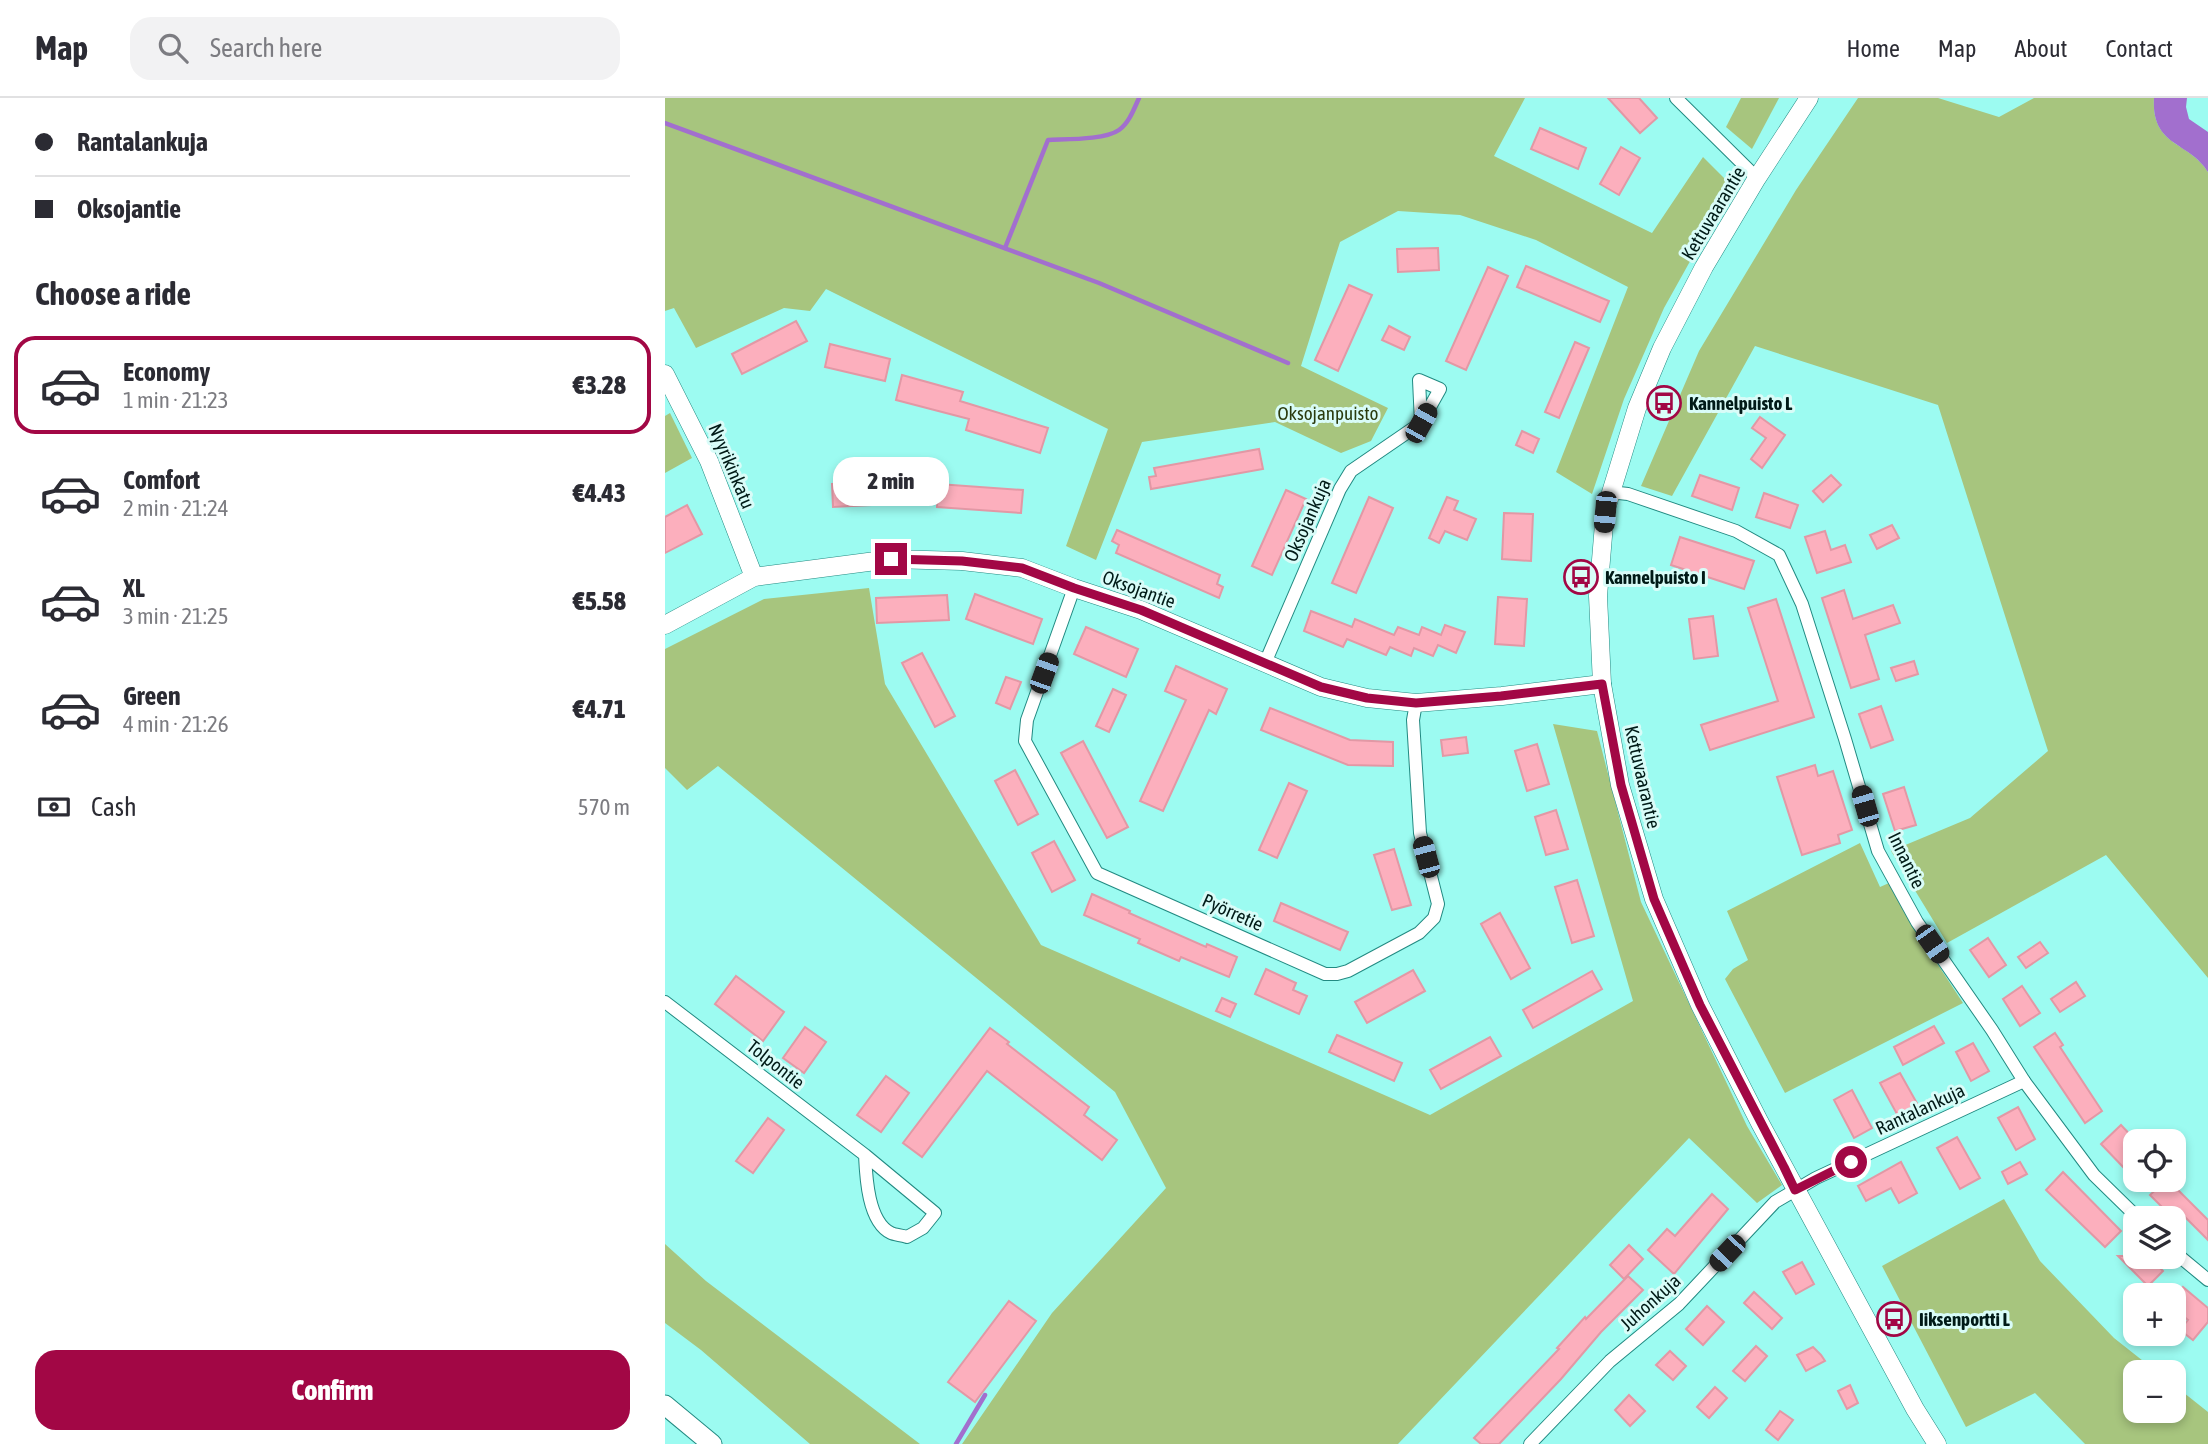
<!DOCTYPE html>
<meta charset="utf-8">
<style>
:root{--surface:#fff;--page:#f2f2f3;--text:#2b2b33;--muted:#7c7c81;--line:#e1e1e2;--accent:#a20745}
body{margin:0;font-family:"Asap Condensed",sans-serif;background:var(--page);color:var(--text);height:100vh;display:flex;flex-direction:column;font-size:26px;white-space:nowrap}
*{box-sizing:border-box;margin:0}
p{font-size:23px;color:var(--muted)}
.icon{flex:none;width:38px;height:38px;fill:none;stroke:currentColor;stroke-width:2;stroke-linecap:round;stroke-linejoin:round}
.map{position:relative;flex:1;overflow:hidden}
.panel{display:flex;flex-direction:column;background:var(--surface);width:665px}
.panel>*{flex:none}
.banner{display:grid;align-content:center;height:154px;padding:0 35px;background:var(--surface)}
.controls{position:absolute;left:1458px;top:1031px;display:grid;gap:14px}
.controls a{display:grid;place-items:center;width:63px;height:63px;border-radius:14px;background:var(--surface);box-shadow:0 4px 10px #0003;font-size:35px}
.end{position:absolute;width:32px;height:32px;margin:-16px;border:9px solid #a20745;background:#fff;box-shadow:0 0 0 4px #fff}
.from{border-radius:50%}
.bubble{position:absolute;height:49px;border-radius:21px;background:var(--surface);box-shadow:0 4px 10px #0003;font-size:23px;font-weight:800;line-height:49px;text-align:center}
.car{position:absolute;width:21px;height:42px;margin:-21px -10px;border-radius:9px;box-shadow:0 0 5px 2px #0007;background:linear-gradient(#222 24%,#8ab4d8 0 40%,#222 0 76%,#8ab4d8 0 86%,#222 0)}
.banner b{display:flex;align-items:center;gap:24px;height:66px;font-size:26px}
.banner b+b{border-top:2px solid var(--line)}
.banner i{width:18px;height:18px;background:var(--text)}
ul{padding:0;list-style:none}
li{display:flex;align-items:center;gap:21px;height:98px;margin:0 14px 10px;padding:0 21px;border:4px solid transparent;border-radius:21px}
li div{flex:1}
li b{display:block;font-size:26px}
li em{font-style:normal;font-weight:800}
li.on{border-color:var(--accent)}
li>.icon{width:63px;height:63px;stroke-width:1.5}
h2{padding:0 35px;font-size:32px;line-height:84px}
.pay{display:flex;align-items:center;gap:18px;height:77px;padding:0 35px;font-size:26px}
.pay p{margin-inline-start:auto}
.cta{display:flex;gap:14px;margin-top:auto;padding:14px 35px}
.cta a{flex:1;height:80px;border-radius:21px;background:var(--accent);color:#fff;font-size:28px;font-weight:800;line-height:80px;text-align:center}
header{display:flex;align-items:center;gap:42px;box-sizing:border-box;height:98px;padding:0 35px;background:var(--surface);border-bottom:2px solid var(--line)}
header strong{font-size:33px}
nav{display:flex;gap:38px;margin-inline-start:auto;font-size:24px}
.search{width:490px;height:63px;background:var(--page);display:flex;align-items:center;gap:18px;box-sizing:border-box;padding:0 24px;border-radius:21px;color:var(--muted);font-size:26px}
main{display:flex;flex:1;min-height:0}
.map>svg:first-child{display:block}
.green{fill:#a7c57e}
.water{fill:#a26fce}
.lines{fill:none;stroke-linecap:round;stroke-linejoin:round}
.stream{stroke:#a26fce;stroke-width:4.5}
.building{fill:#fcafbd;stroke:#e298a5;stroke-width:2}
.street-casing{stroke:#228a82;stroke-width:14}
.secondary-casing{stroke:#228a82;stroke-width:19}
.primary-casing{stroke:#228a82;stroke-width:21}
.street{stroke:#fff;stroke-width:12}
.secondary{stroke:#fff;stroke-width:18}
.primary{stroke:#fff;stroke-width:19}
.route{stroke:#a20745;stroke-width:9}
.labels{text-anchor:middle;stroke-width:6;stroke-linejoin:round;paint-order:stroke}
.street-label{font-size:19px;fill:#001a17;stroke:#d9fcf8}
.poi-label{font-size:19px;font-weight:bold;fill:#001a17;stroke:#d9fcf8;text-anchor:start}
.park-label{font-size:19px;fill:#2b3b0e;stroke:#d9fcf8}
</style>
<header>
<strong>Map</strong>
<div class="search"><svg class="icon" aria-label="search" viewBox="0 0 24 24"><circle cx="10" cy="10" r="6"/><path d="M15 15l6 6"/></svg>Search here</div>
<nav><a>Home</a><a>Map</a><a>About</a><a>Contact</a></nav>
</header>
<main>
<section class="panel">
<div class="banner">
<b><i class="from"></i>Rantalankuja</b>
<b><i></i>Oksojantie</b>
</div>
<h2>Choose a ride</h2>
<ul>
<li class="on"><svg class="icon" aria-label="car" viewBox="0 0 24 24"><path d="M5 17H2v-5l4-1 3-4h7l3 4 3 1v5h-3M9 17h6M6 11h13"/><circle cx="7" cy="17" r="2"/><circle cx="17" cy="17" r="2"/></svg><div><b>Economy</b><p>1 min · 21:23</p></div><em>€3.28</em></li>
<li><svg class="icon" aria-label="car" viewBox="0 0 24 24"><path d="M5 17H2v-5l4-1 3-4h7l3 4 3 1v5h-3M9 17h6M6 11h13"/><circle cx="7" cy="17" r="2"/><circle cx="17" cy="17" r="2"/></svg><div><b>Comfort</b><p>2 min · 21:24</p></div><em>€4.43</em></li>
<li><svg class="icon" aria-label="car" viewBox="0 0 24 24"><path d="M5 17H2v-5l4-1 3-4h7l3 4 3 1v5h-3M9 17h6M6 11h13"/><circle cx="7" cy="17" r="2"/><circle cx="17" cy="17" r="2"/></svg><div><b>XL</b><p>3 min · 21:25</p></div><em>€5.58</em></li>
<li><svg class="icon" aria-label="car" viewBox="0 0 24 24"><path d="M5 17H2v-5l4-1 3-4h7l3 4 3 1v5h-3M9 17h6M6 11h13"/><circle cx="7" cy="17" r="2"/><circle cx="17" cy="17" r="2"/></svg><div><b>Green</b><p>4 min · 21:26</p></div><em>€4.71</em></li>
</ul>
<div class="pay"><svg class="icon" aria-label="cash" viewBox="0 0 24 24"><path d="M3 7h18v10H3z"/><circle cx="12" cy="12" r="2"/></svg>Cash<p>570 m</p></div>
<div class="cta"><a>Confirm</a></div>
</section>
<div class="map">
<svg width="1543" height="1346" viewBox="0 0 1543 1346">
<rect width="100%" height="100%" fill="#9cfbf1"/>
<g class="green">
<path d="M0 0H860L829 58 987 135 1038 59 1067 88 999 210 959 301 927 396 891 374 963 189 871 142 795 117 733 113 675 144 636 268 723 310 706 343 676 355 610 324 477 344 431 462 401 448 443 331 161 191 145 213 119 210 31 250 9 210 0 213Z"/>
<path d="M1076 0H1114L1087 51 1061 29Z"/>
<path d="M1193 0H1273L1334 19 1369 0H1489C1486 49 1524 43 1543 74V880L1441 757 1282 845 1226 753 1305 720 1383 653 1273 307 1090 248 1007 398 976 388 1034 253 1131 92Z"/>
<path d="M5 315 27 360 0 375V318Z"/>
<path d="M204 490 220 586 376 847 765 1017 968 903 888 626 932 633 976 804 1082 1028 1117 1087 1092 1105 1024 1040 733 1346H297L387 1215 501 1090 450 994 53 668 22 692 0 670V551L99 501Z"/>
<path d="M1195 745 1215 789 1224 785 1266 856 1298 905 1120 995 1060 881 1068 871 1083 862 1062 813Z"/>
<path d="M1339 1101 1375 1163 1449 1240 1492 1274H1470V1312H1508L1509 1287 1543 1314V1346H1420L1370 1295 1301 1329 1217 1168Z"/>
<path d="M0 1146 41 1183 255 1346H145L36 1252 0 1225Z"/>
</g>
<path class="water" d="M1489 0H1522L1521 9 1524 21 1543 34V74C1524 43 1486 49 1489 0Z"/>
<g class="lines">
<g class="stream">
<path d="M0 25 434 185 623 265"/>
<path d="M340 150 383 42C401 41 440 42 454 32 464 25 469 11 474 0"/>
<path d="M291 1346 320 1297"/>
</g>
</g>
<g class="building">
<path d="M943 0H974L992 20 975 35Z"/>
<path d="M875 30 921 50 913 71 866 51Z"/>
<path d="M956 49 975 60 954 97 935 86Z"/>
<path d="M773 150 774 172 733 174 732 151Z"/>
<path d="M861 168 944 203 935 224 852 189Z"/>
<path d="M823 169 843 178 801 272 781 263Z"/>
<path d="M684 187 707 197 673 273 650 262Z"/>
<path d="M131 223 142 243 77 276 67 256Z"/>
<path d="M724 228 745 239 739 252 717 242Z"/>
<path d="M910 244 924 250 894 320 880 314Z"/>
<path d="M165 246 225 261 220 283 160 269Z"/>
<path d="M237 277 298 294 295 303 383 330 375 355 301 332 304 321 231 302Z"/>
<path d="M1095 319 1120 337 1097 370 1086 361 1101 340 1087 330Z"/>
<path d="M857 333 874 341 868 355 851 347Z"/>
<path d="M594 351 598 371 486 391 484 379 491 378 489 370Z"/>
<path d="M1035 377 1074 390 1067 412 1027 398Z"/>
<path d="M1166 377 1176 387 1158 404 1148 393Z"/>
<path d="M245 382 246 405 168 409 167 386Z"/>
<path d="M273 386 358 392 356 415 272 409Z"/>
<path d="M621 392 641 401 607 477 587 468Z"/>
<path d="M1099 395 1133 407 1125 430 1091 419Z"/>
<path d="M704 399 728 410 691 495 667 485Z"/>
<path d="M782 399 793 403 789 412 811 421 802 442 780 433 774 445 764 440Z"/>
<path d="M22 407 37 436 0 455V419Z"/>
<path d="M839 415 868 416 866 463 837 461Z"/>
<path d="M1227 427 1234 440 1212 451 1205 437Z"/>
<path d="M452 432 555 477 552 486 558 489 554 500 451 455 454 447 447 443Z"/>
<path d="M1160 433 1166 452 1180 447 1186 464 1152 475 1140 439Z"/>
<path d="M1015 439 1089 463 1079 491 1006 467Z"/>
<path d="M1179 492 1188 521 1228 507 1235 525 1200 537 1214 581 1186 590 1157 500Z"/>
<path d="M310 496 377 521 368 546 301 521Z"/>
<path d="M282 497 284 522 212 525 211 500Z"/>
<path d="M833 499 862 501 859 548 830 546Z"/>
<path d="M1111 501 1149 619 1045 652 1036 627 1113 603 1083 510Z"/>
<path d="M646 513 687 529 690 521 729 537 733 529 754 537 757 529 776 537 780 527 800 534 791 555 773 547 768 558 749 550 746 558 725 549 721 557 682 541 678 549 639 533Z"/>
<path d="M1048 518 1053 558 1029 561 1024 521Z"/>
<path d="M421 529 473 551 461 579 409 556Z"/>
<path d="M257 555 290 618 270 629 237 565Z"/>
<path d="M1249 563 1253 576 1231 583 1226 570Z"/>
<path d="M511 568 562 591 551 616 544 612 498 713 475 703 521 602 500 593Z"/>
<path d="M341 579 356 584 345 611 331 605Z"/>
<path d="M448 591 461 597 444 634 431 628Z"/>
<path d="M1216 608 1228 642 1206 650 1194 616Z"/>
<path d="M605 610 685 642 728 644V668L683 667 596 632Z"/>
<path d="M801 639 803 655 778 658 776 642Z"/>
<path d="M418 643 463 729 442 740 396 655Z"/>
<path d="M872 646 884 686 862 693 850 653Z"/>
<path d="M1150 667 1153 678 1168 673 1187 732 1173 737 1175 745 1137 757 1112 679Z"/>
<path d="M350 672 373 716 353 727 330 683Z"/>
<path d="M624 685 642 693 612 760 594 752Z"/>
<path d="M1239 689 1251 727 1230 733 1218 696Z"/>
<path d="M891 712 903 751 881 757 870 719Z"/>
<path d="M389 743 410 782 387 794 367 755Z"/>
<path d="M729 751 746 807 727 812 709 757Z"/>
<path d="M912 782 929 838 907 845 890 789Z"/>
<path d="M427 796 465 813 464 815 541 849 542 846 572 859 564 879 516 859 514 863 473 845 475 841 419 817Z"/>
<path d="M616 805 683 834 675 852 609 823Z"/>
<path d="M835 815 865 870 846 881 816 826Z"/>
<path d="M1323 840 1341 867 1324 879 1305 852Z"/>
<path d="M1375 844 1383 855 1361 870 1353 859Z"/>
<path d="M601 871 631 885 628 892 642 898 634 916 590 896Z"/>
<path d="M748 872 760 893 702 925 690 904Z"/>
<path d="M927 873 937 891 868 930 858 912Z"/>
<path d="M71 878 119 914 98 943 50 906Z"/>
<path d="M1411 884 1420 898 1395 914 1386 901Z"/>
<path d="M1357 888 1375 915 1355 928 1338 901Z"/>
<path d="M557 900 571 906 565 919 551 913Z"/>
<path d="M1269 928 1279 945 1238 967 1229 949Z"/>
<path d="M140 929 161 944 139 975 118 960Z"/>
<path d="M325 930 344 944 342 946 424 1009 419 1017 452 1042 437 1062 322 973 257 1059 238 1045Z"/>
<path d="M1390 935 1398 947 1395 949 1437 1013 1420 1025 1369 949Z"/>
<path d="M672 937 737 965 729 983 664 954Z"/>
<path d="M825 939 836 958 776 991 765 972Z"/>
<path d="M1308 945 1324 973 1306 983 1291 954Z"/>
<path d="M1235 975 1253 1007 1233 1018 1215 985Z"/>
<path d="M221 978 244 995 216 1034 192 1017Z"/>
<path d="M1187 992 1207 1030 1189 1040 1169 1002Z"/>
<path d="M1353 1009 1370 1041 1351 1052 1333 1020Z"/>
<path d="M103 1020 119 1032 88 1075 71 1063Z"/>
<path d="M1456 1027 1470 1042V1064L1461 1072 1436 1046Z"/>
<path d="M1292 1039 1315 1080 1295 1091 1272 1050Z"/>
<path d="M1236 1064 1252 1095 1234 1105 1226 1090 1201 1103 1193 1088Z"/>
<path d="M1355 1064 1362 1076 1343 1086 1337 1074Z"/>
<path d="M1398 1074 1456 1133 1440 1149 1381 1092Z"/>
<path d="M1501 1082H1503L1543 1122V1142L1516 1115 1510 1122 1485 1097Z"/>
<path d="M1047 1096 1063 1111 1009 1176 983 1152 1002 1131 1010 1138Z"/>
<path d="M964 1147 978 1161 959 1181 945 1167Z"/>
<path d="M1453 1158H1483L1498 1173 1483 1188Z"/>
<path d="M1137 1164 1149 1186 1131 1196 1118 1174Z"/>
<path d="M963 1178 978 1192 936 1234 896 1281 834 1346H816L809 1340 894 1251 892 1250 920 1219 921 1221Z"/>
<path d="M1518 1189 1543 1210V1224L1528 1242 1515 1232 1523 1222 1508 1210V1200Z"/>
<path d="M1089 1194 1117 1220 1107 1231 1079 1205Z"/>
<path d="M344 1203 371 1223 310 1304 283 1284Z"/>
<path d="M1042 1208 1059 1224 1038 1247 1021 1231Z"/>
<path d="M1091 1248 1102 1258 1080 1283 1068 1273Z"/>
<path d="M1148 1249 1156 1257 1160 1263 1141 1273 1132 1257Z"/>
<path d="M1005 1253 1021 1268 1008 1282 991 1267Z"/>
<path d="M1185 1287 1193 1305 1182 1311 1173 1293Z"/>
<path d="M1050 1289 1062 1300 1044 1320 1032 1309Z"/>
<path d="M964 1297 980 1313 965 1328 950 1312Z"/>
<path d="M1115 1313 1128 1322 1113 1342 1101 1332Z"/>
</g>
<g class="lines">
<g class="street-casing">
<g id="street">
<path d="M1011 0 1092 80"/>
<path d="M945 394 963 396 1071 433 1114 457 1137 506 1180 641 1213 753 1252 824 1327 932 1359 983 1429 1077 1473 1120"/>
<path d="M409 490 362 622 360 643 432 775 660 876H672L683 873 754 835 769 820 773 806 755 735 748 622 751 605"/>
<path d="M600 565 675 391 686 373 756 325 775 291 754 282 756 325"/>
<path d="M0 904 200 1057 270 1115 258 1130 242 1139C237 1137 230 1137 226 1135 203 1124 201 1079 200 1057"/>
<path d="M1508 1153 1543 1182"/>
<path d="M865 1346 945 1263 1014 1206 1110 1104 1151 1080 1359 983"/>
</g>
</g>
<g class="secondary-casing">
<g id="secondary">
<path d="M1144 0 1092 80 1039 169 997 250 972 310 940 414 933 498 937 586 955 687 989 801 1035 907 1095 1025 1250 1311 1272 1346"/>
<path d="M0 276 44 363 89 479"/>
<path d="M0 527 89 479 226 461 297 463 357 470 409 490 476 512 656 589 702 600 751 605 837 598 937 586"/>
</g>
</g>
<g class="primary-casing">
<path id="primary" d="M0 1307 47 1346"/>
</g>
<use href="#street" class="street"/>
<use href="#secondary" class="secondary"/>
<use href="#primary" class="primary"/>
</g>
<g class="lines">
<path class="route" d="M226 461 297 463 357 470 409 490 476 512 656 589 702 600 751 605 836 598 937 586 956 687 989 801 1035 907 1119 1069 1130 1092 1186 1064"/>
</g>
<defs>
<g id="bus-ring" transform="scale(1.75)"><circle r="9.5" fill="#d9fcf8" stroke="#a20745" stroke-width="1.5"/><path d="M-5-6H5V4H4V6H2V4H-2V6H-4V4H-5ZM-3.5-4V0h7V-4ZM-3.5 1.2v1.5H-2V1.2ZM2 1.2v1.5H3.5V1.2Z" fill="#a20745"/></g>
</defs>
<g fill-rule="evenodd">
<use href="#bus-ring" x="999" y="305"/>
<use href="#bus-ring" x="916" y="479"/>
<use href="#bus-ring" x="1229" y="1221"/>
</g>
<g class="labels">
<g class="street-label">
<text transform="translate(1048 115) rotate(-59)" y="7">Kettuvaarantie</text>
<text transform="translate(67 368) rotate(67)" y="7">Nyyrikinkatu</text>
<text transform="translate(642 422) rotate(-66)" y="7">Oksojankuja</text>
<text transform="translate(474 491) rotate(20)" y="7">Oksojantie</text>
<text transform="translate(978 679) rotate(77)" y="7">Kettuvaarantie</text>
<text transform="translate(1242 762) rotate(64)" y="7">Innantie</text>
<text transform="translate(568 814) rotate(24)" y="7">Pyörretie</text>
<text transform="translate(111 966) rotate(38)" y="7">Tolpontie</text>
<text transform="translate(1255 1011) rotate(-25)" y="7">Rantalankuja</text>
<text transform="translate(985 1204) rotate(-42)" y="7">Juhonkuja</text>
</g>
<g class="poi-label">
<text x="1024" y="312">Kannelpuisto L</text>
<text x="940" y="486">Kannelpuisto I</text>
<text x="1254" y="1228">Iiksenportti L</text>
</g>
<g class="park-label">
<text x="663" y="322">Oksojanpuisto</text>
</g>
</g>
</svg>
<div class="controls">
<a><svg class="icon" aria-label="locate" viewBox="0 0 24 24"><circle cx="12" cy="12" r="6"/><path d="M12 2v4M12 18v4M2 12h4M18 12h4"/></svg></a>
<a><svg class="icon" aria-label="layers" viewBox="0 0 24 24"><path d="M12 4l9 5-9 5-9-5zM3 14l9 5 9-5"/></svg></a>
<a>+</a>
<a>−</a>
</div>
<i class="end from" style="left:1186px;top:1064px"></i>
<i class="end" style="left:226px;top:461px"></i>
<div class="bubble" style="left:168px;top:359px;width:116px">2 min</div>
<i class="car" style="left:756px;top:325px;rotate:29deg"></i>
<i class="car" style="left:940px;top:414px;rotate:185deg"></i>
<i class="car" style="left:379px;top:575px;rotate:20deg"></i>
<i class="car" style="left:1200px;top:708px;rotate:344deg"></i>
<i class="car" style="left:761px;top:759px;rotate:345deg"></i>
<i class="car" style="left:1267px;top:846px;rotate:145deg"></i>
<i class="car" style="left:1062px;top:1155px;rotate:223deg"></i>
</div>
</main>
